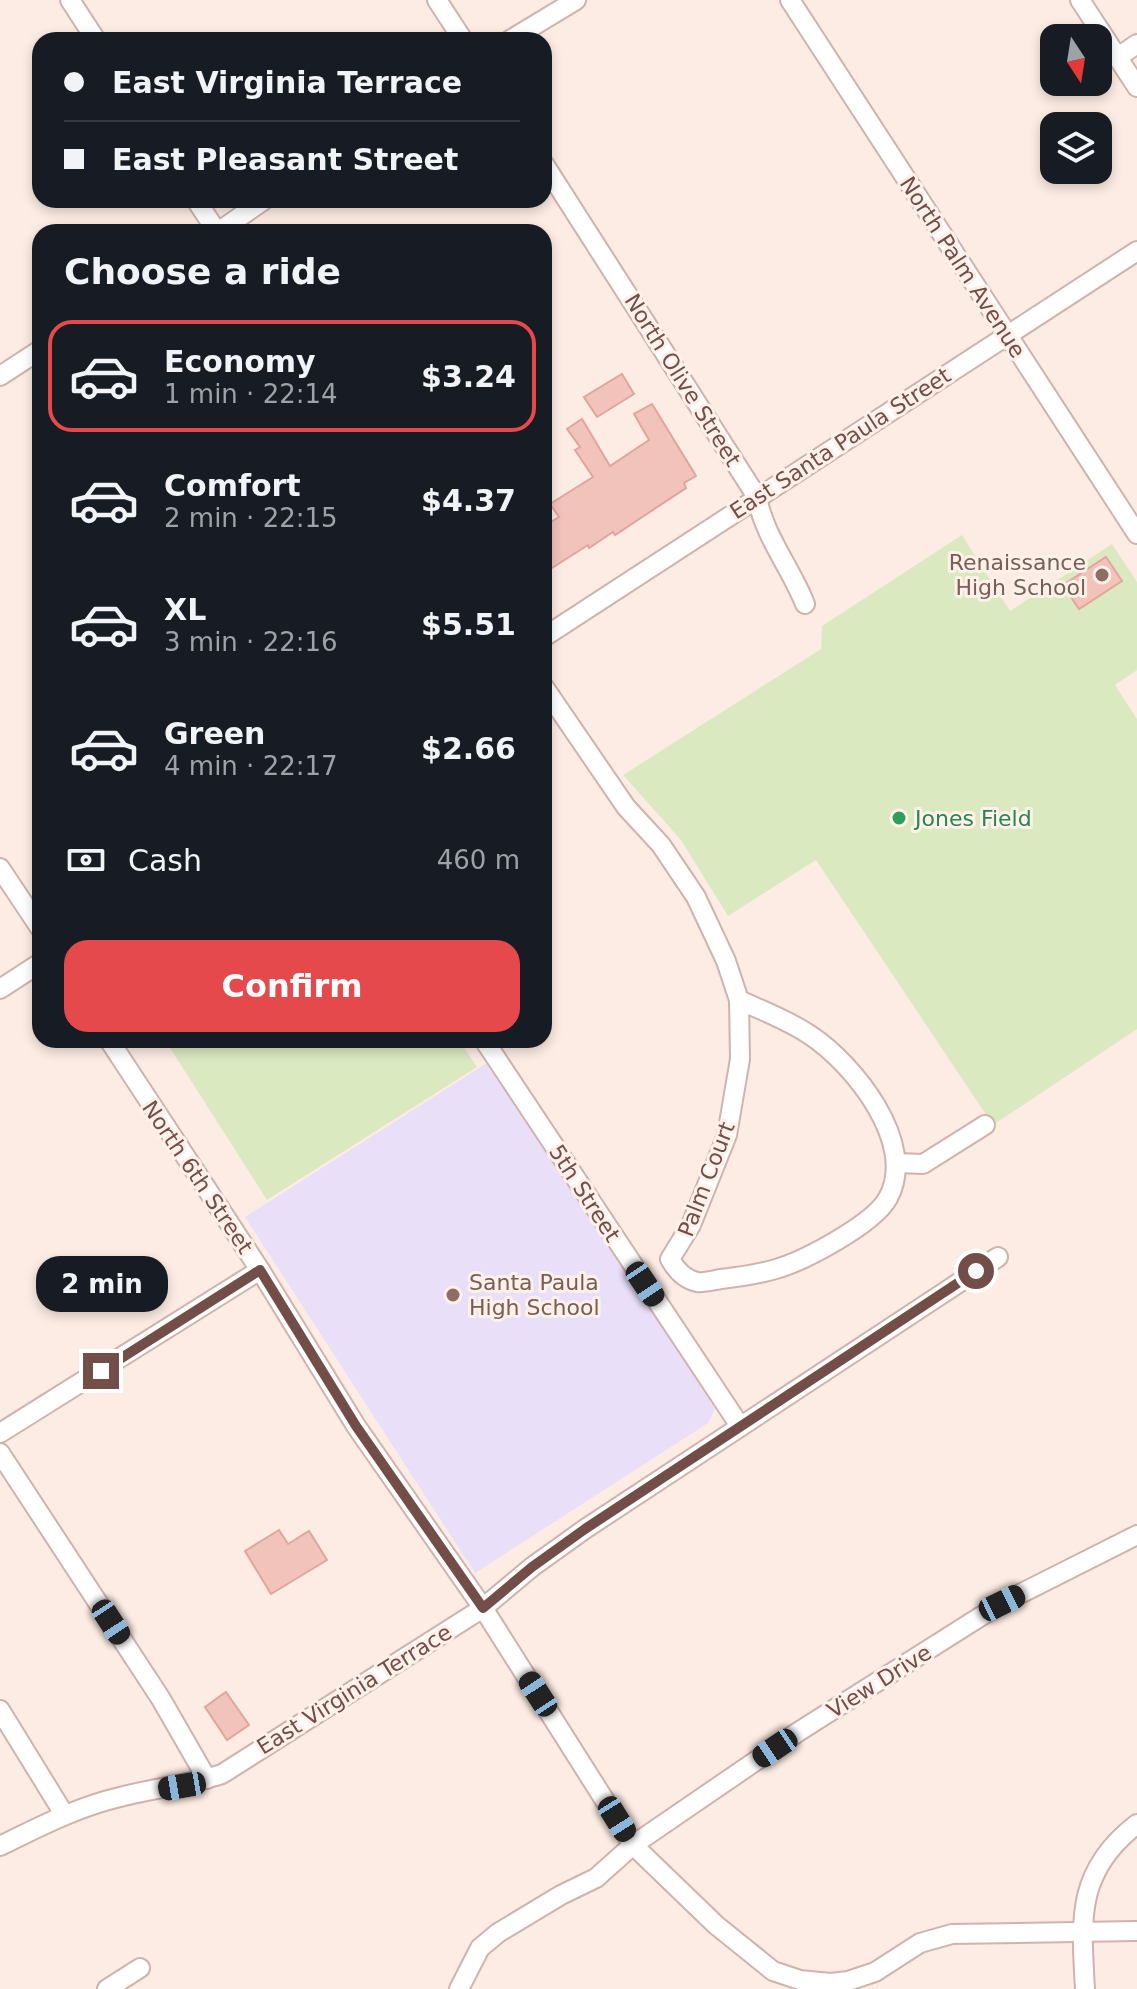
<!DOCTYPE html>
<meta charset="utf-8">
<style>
:root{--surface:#171b24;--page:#242831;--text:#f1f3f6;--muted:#9ea1a6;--line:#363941;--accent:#e5494c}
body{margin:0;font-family:"DejaVu Sans",sans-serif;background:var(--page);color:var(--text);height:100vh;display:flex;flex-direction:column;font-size:30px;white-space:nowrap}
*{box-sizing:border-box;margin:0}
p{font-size:26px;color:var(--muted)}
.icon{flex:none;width:44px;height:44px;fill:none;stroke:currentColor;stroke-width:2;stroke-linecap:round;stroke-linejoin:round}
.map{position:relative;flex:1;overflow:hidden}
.sheet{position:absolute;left:32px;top:224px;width:520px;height:824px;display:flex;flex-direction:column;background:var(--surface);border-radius:24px;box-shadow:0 4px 12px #0003}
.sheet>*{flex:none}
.hud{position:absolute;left:32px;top:32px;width:520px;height:176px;border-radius:24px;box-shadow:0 4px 12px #0003;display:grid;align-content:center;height:176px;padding:0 32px;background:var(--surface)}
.needle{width:52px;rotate:168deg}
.buttons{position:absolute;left:1040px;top:24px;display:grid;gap:16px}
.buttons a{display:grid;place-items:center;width:72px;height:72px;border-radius:16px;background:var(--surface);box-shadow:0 4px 12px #0003;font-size:40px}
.end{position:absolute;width:36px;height:36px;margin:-18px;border:10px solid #734e49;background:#fff;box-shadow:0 0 0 4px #fff}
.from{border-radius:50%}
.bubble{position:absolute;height:56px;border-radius:24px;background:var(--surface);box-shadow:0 4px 12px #0003;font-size:26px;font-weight:600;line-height:56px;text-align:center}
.car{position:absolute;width:24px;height:48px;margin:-24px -12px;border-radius:10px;box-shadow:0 0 6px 2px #0007;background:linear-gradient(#222 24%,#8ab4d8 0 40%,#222 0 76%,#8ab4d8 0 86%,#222 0)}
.hud b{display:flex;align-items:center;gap:28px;height:76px;font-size:30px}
.hud b+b{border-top:2px solid var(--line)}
.hud i{width:20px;height:20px;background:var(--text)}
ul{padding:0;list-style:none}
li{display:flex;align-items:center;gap:24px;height:112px;margin:0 16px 12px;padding:0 16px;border:4px solid transparent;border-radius:24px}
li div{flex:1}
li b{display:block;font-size:30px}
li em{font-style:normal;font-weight:600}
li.selected{border-color:var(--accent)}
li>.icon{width:72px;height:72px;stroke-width:1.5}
h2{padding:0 32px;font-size:36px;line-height:96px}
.pay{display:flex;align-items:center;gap:20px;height:88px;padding:0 32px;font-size:30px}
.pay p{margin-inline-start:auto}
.button{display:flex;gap:16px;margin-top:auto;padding:16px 32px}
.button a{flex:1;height:92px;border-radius:24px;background:var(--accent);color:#fff;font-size:32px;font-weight:600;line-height:92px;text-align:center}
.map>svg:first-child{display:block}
.education{fill:#e9dff8}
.green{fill:#dbe9c1}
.building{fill:#f1c3bb;stroke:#e3a59b;stroke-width:2}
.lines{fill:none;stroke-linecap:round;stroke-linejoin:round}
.minor-casing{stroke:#cfb3ac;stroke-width:22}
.minor{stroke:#fff;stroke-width:18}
.route{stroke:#734e49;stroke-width:10}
.education-dot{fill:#8d6e63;stroke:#fff1e9;stroke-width:3}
.leisure-dot{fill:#2e9e5b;stroke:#fff1e9;stroke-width:3}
.labels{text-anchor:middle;stroke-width:6;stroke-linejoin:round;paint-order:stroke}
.street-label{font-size:22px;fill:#734e49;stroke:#fff1e9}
.education-label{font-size:22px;fill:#785e54;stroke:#fff1e9;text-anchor:end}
.leisure-label{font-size:22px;fill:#27864d;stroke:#fff1e9;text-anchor:start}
</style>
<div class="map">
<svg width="1137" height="1989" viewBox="0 0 1137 1989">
<rect width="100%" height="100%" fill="#fcece3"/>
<path class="education" d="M490 1061 715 1409 708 1423 475 1573 245 1217Z"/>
<g class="green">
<path d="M962 535 1010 611 1112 544 1137 582V670L1115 685 1137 719V1029L993 1125 816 860 728 916 681 840 623 775 821 649 822 626Z"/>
<path d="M165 1040H459L477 1067 267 1200Z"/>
</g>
<g class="building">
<path d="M622 374 634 394 597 417 584 397Z"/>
<path d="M652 404 696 476 684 483 686 488 615 535 613 532 589 548 588 545 552 568 549 564 544 568V526L559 517 550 504 593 477 575 450 580 447 567 429 582 419 610 466 649 440 634 414Z"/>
<path d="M1106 557 1122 581 1079 609 1063 585Z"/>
<path d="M279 1530 288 1544 309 1531 327 1560 271 1594 245 1551Z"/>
<path d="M226 1692 249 1725 227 1740 205 1707Z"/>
</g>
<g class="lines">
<g class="minor-casing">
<g id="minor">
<path d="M70 0 96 40"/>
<path d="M437 0 463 40"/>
<path d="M790 0 1137 534"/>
<path d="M1080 0 1137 87"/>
<path d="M510 40 576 0"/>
<path d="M1118 57 1137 44"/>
<path d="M544 164 757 497C764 536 791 568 805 604"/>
<path d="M196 200 217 232"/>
<path d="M218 232 264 200"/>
<path d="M0 376 40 350"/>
<path d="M544 637 1137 251"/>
<path d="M544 687 626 807 661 845 696 897 726 961 739 1000 740 1059 727 1135 691 1225 670 1259C676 1270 684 1279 697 1282 704 1283 714 1280 721 1279 739 1277 758 1274 776 1269 804 1261 874 1224 888 1198 918 1144 854 1064 810 1035 788 1020 763 1011 739 1000"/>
<path d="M0 868 40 928"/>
<path d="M0 989 40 963"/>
<path d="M109 1040 260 1270 356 1426 483 1608 633 1845 716 1925 773 1971 800 1980 830 1983 848 1981 875 1972 920 1943 952 1934 1137 1931"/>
<path d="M484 1040 740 1426"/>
<path d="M897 1163 923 1164 985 1125"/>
<path d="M0 1433 260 1270"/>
<path d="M0 1453 161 1699 207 1779"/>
<path d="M0 1710 64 1814"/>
<path d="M0 1846C39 1827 77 1807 120 1797 154 1788 188 1785 222 1774L483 1608 532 1567 585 1529 998 1257"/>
<path d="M107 1989 140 1968"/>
<path d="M459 1989 480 1948 498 1933 561 1895 596 1878 633 1845 798 1732 1002 1603 1137 1535"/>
<path d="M1085 1989C1081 1919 1076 1871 1137 1824"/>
</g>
</g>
<use href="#minor" class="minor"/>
</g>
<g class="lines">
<path class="route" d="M101 1371 260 1270 356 1426 483 1608 532 1567 585 1529 976 1271"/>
</g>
<g class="education-dot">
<circle cx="1102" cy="575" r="8"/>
<circle cx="453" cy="1295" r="8"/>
</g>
<circle class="leisure-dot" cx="899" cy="818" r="8"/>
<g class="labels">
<g class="street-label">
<text transform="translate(963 267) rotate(57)" y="8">North Palm Avenue</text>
<text transform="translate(683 380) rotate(58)" y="8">North Olive Street</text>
<text transform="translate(840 443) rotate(-33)" y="8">East Santa Paula Street</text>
<text transform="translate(198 1177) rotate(56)" y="8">North 6th Street</text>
<text transform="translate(706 1179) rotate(-69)" y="8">Palm Court</text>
<text transform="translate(585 1193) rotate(57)" y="8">5th Street</text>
<text transform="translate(879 1681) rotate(-32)" y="8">View Drive</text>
<text transform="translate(354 1689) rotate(-32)" y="8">East Virginia Terrace</text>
</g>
<g class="education-label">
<text x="1086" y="570">Renaissance<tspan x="1086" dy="25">High School</tspan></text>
<text x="469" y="1290" text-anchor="start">Santa Paula<tspan x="469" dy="25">High School</tspan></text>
</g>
<g class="leisure-label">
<text x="915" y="826">Jones Field</text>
</g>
</g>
</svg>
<div class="buttons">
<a><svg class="needle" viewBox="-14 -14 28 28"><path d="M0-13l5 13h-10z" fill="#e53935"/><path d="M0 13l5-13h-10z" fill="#9ea1a6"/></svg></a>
<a><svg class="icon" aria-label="layers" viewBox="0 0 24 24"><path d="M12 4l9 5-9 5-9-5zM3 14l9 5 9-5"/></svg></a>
</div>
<i class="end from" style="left:976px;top:1271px"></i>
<i class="end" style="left:101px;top:1371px"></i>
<div class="bubble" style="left:36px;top:1256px;width:132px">2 min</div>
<i class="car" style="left:645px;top:1284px;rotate:146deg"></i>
<i class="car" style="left:1002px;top:1603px;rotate:64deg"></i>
<i class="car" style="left:111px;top:1622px;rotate:147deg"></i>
<i class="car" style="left:538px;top:1694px;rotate:327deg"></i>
<i class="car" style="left:775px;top:1748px;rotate:236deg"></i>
<i class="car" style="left:182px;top:1786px;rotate:260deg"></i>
<i class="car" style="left:617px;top:1819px;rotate:148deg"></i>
<div class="hud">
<b><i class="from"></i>East Virginia Terrace</b>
<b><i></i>East Pleasant Street</b>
</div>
<section class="sheet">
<h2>Choose a ride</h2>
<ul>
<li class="selected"><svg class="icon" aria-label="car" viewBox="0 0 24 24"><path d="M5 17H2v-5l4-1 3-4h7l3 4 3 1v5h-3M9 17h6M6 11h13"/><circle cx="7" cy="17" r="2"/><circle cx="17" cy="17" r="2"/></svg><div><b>Economy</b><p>1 min · 22:14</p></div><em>$3.24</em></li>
<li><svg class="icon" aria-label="car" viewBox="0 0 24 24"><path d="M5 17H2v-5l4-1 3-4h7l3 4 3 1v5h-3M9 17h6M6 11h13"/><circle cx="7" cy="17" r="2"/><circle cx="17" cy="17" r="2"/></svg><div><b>Comfort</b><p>2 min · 22:15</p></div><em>$4.37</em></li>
<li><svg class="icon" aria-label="car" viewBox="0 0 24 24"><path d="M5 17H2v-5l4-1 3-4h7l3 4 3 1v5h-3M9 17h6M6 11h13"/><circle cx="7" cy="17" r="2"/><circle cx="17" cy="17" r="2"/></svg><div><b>XL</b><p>3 min · 22:16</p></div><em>$5.51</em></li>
<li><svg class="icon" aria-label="car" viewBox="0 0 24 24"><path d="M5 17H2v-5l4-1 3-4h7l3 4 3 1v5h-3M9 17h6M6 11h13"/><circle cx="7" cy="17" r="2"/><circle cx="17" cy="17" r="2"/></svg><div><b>Green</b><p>4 min · 22:17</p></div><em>$2.66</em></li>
</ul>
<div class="pay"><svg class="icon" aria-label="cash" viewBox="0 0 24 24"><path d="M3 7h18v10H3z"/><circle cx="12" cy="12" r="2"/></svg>Cash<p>460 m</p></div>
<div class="button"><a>Confirm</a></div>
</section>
</div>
